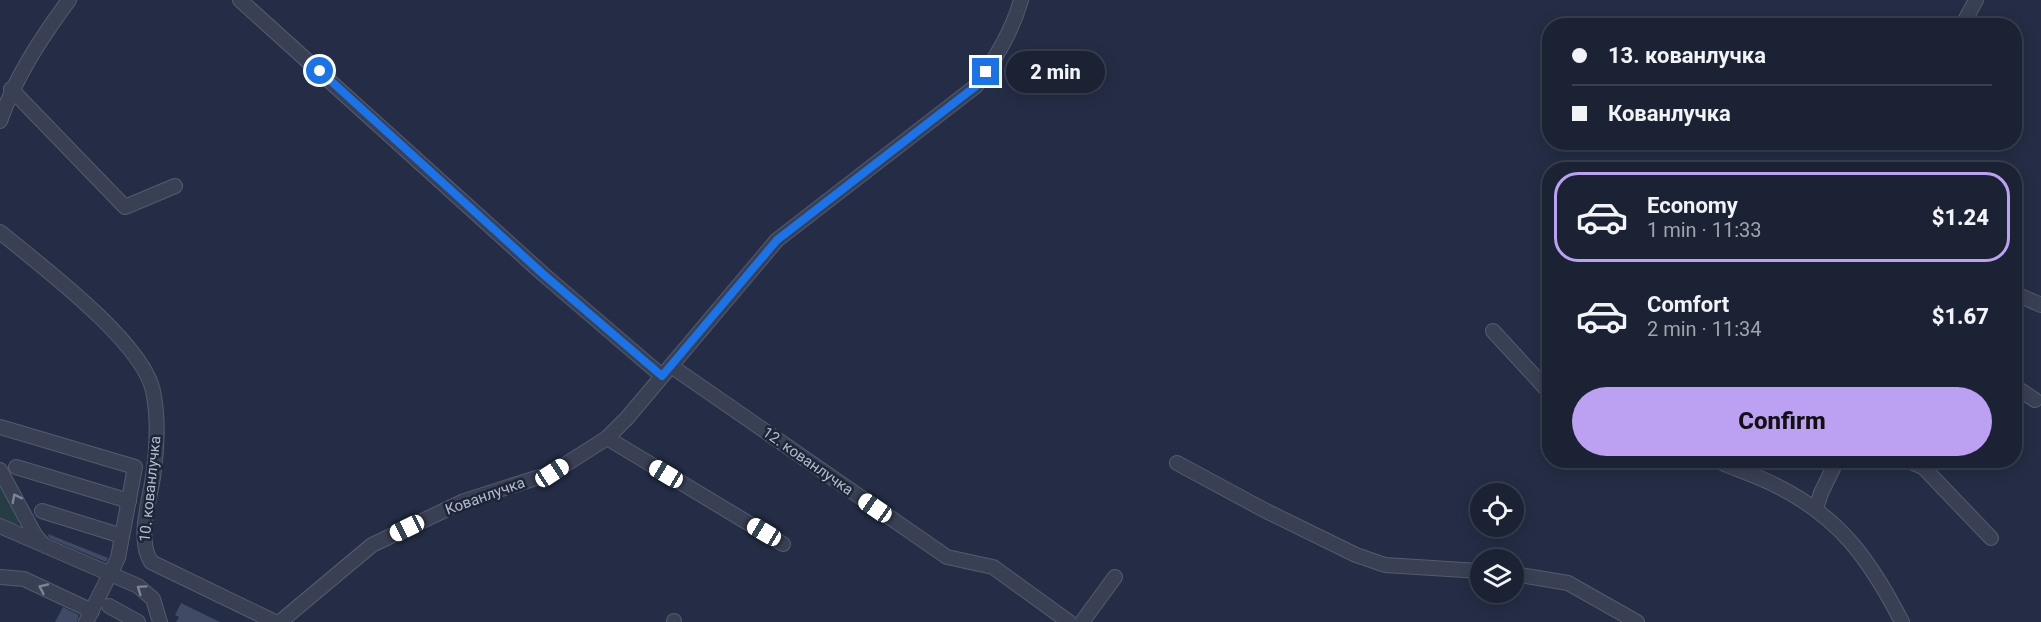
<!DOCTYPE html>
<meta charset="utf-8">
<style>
:root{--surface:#1b2234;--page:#242a3c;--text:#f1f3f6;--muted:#a0a4ac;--line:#393f4f;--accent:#bca0f2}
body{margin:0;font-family:Roboto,sans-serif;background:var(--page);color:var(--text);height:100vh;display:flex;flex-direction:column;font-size:22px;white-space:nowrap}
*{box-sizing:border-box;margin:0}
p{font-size:20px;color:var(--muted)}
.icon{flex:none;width:33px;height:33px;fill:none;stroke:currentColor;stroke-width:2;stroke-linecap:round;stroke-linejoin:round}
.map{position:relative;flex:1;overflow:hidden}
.drawer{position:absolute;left:1542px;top:162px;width:480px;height:306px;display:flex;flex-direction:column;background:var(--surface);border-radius:24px;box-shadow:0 3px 15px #0003,0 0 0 2px var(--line)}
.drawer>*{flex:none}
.banner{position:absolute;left:1542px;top:18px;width:480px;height:132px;border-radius:24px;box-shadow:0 3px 15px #0003,0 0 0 2px var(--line);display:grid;align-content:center;height:132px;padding:0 30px;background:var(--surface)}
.tools{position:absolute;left:1470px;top:483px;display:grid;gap:12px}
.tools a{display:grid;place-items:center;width:54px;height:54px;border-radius:50%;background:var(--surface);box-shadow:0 3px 15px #0003,0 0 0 2px var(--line);font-size:30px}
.end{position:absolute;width:27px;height:27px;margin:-14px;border:8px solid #1a73e8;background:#fff;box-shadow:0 0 0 3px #fff}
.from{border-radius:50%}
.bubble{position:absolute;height:42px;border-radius:21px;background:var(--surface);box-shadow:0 3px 15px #0003,0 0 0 2px var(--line);font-size:20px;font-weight:800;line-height:42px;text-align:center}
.car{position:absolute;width:18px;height:36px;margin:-18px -9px;border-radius:8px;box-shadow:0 0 4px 2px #0007;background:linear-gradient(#fff 24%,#345 0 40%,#fff 0 76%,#345 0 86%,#fff 0)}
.banner b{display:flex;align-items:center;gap:21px;height:57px;font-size:22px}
.banner b+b{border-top:2px solid var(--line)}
.banner i{width:15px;height:15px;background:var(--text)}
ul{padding:10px 0 0;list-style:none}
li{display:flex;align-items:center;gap:18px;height:90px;margin:0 12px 9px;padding:0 18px;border:3px solid transparent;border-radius:24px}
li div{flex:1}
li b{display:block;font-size:22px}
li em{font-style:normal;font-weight:800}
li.on{border-color:var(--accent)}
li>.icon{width:54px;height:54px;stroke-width:1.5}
.primary-button{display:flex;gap:12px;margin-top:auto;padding:12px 30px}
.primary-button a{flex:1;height:69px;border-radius:36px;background:var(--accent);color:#111;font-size:24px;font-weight:800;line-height:69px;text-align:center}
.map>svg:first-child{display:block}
.green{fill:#263d46}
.building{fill:#404a65}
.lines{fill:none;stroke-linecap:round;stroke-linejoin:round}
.minor-casing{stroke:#545b6e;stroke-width:16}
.minor{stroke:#394054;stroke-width:14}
.oneway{stroke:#7e8497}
.route{stroke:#1a73e8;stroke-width:8}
.labels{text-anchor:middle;stroke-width:5;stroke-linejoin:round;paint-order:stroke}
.street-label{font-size:15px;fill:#b6bcce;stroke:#1d2539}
</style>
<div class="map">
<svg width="2041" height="622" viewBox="0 0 2041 622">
<rect width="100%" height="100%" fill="#242d45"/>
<path class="green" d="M0 481 21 520 17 525 0 519Z"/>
<g class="building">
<path d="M48 534 108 558 106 562 49 538Z"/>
<path d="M181 603 220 622H176L179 617 175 615Z"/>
<path d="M63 607 79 615 77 622H55Z"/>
</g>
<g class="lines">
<g class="minor-casing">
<g id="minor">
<path d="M240 0 543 274 662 376"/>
<path d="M1962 26 1976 0"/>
<path d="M11 89 125 207 175 186"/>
<path d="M0 121C16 76 41 38 69 0"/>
<path d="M0 232C40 265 143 342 153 391 159 419 157 449 153 477 149 503 137 539 151 562L275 622"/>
<path d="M2014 293 2041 305"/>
<path d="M1493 331 1550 393"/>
<path d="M671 366 947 557 993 567 1069 622"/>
<path d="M2014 386 2035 400"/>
<path d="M0 427 135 467 118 558 86 622"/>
<path d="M607 438 783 544"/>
<path d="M1715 460C1735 469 1756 475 1775 485 1840 517 1870 560 1902 622"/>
<path d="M1906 460 1923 467 1991 538"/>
<path d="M1177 463 1266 511 1356 555 1385 565 1480 571"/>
<path d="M16 467 129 501"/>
<path d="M0 470 35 535 42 543"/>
<path d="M1816 509 1821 493 1837 460"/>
<path d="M42 511 122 536"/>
<path d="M0 526 138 586 153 599 160 622"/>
<path d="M1514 574 1568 583 1637 622"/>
<path d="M0 577 24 579 92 611"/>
<path d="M109 606 138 622"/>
<path d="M280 622 372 545 464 501 552 473 607 438 627 418 777 240 976 86C995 59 1012 32 1021 0"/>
<path d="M674 622V621"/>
<path d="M1082 622 1115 577"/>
</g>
</g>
<use href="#minor" class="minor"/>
</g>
<defs><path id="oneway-chevron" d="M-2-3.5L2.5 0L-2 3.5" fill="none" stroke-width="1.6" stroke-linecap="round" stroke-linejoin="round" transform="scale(1.5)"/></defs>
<g class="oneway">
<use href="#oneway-chevron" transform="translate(16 498) rotate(-117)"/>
<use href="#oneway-chevron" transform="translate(43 588) rotate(-155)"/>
<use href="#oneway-chevron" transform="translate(141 589) rotate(-145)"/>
</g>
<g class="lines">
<path class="route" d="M320 71 543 274 662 376 777 240 976 86 986 72"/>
</g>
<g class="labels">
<g class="street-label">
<text transform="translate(808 461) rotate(35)" y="5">12. кованлучка</text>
<text transform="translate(150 489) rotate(-84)" y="5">10. кованлучка</text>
<text transform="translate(485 496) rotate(-20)" y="5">Кованлучка</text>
</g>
</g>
</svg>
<div class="tools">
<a><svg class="icon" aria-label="locate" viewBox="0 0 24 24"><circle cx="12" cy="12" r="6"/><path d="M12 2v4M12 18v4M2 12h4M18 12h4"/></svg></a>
<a><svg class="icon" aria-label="layers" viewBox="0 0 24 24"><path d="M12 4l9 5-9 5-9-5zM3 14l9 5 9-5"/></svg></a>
</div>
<i class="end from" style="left:320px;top:71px"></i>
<i class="end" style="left:986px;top:72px"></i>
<div class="bubble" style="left:1006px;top:51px;width:99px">2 min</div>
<i class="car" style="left:552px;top:473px;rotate:57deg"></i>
<i class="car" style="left:666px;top:474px;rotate:301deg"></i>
<i class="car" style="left:875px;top:508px;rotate:305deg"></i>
<i class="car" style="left:407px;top:528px;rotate:244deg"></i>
<i class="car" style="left:764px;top:532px;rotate:301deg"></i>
<div class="banner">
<b><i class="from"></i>13. кованлучка</b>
<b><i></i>Кованлучка</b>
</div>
<section class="drawer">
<ul>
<li class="on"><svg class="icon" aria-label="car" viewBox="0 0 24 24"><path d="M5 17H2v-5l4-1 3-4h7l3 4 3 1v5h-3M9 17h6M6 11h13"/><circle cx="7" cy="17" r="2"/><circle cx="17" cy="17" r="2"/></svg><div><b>Economy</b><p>1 min · 11:33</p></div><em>$1.24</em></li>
<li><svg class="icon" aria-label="car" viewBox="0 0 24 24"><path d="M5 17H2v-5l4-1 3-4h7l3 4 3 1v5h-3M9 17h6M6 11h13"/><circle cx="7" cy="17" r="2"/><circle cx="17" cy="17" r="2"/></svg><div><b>Comfort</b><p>2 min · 11:34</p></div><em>$1.67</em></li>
</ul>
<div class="primary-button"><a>Confirm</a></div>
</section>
</div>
